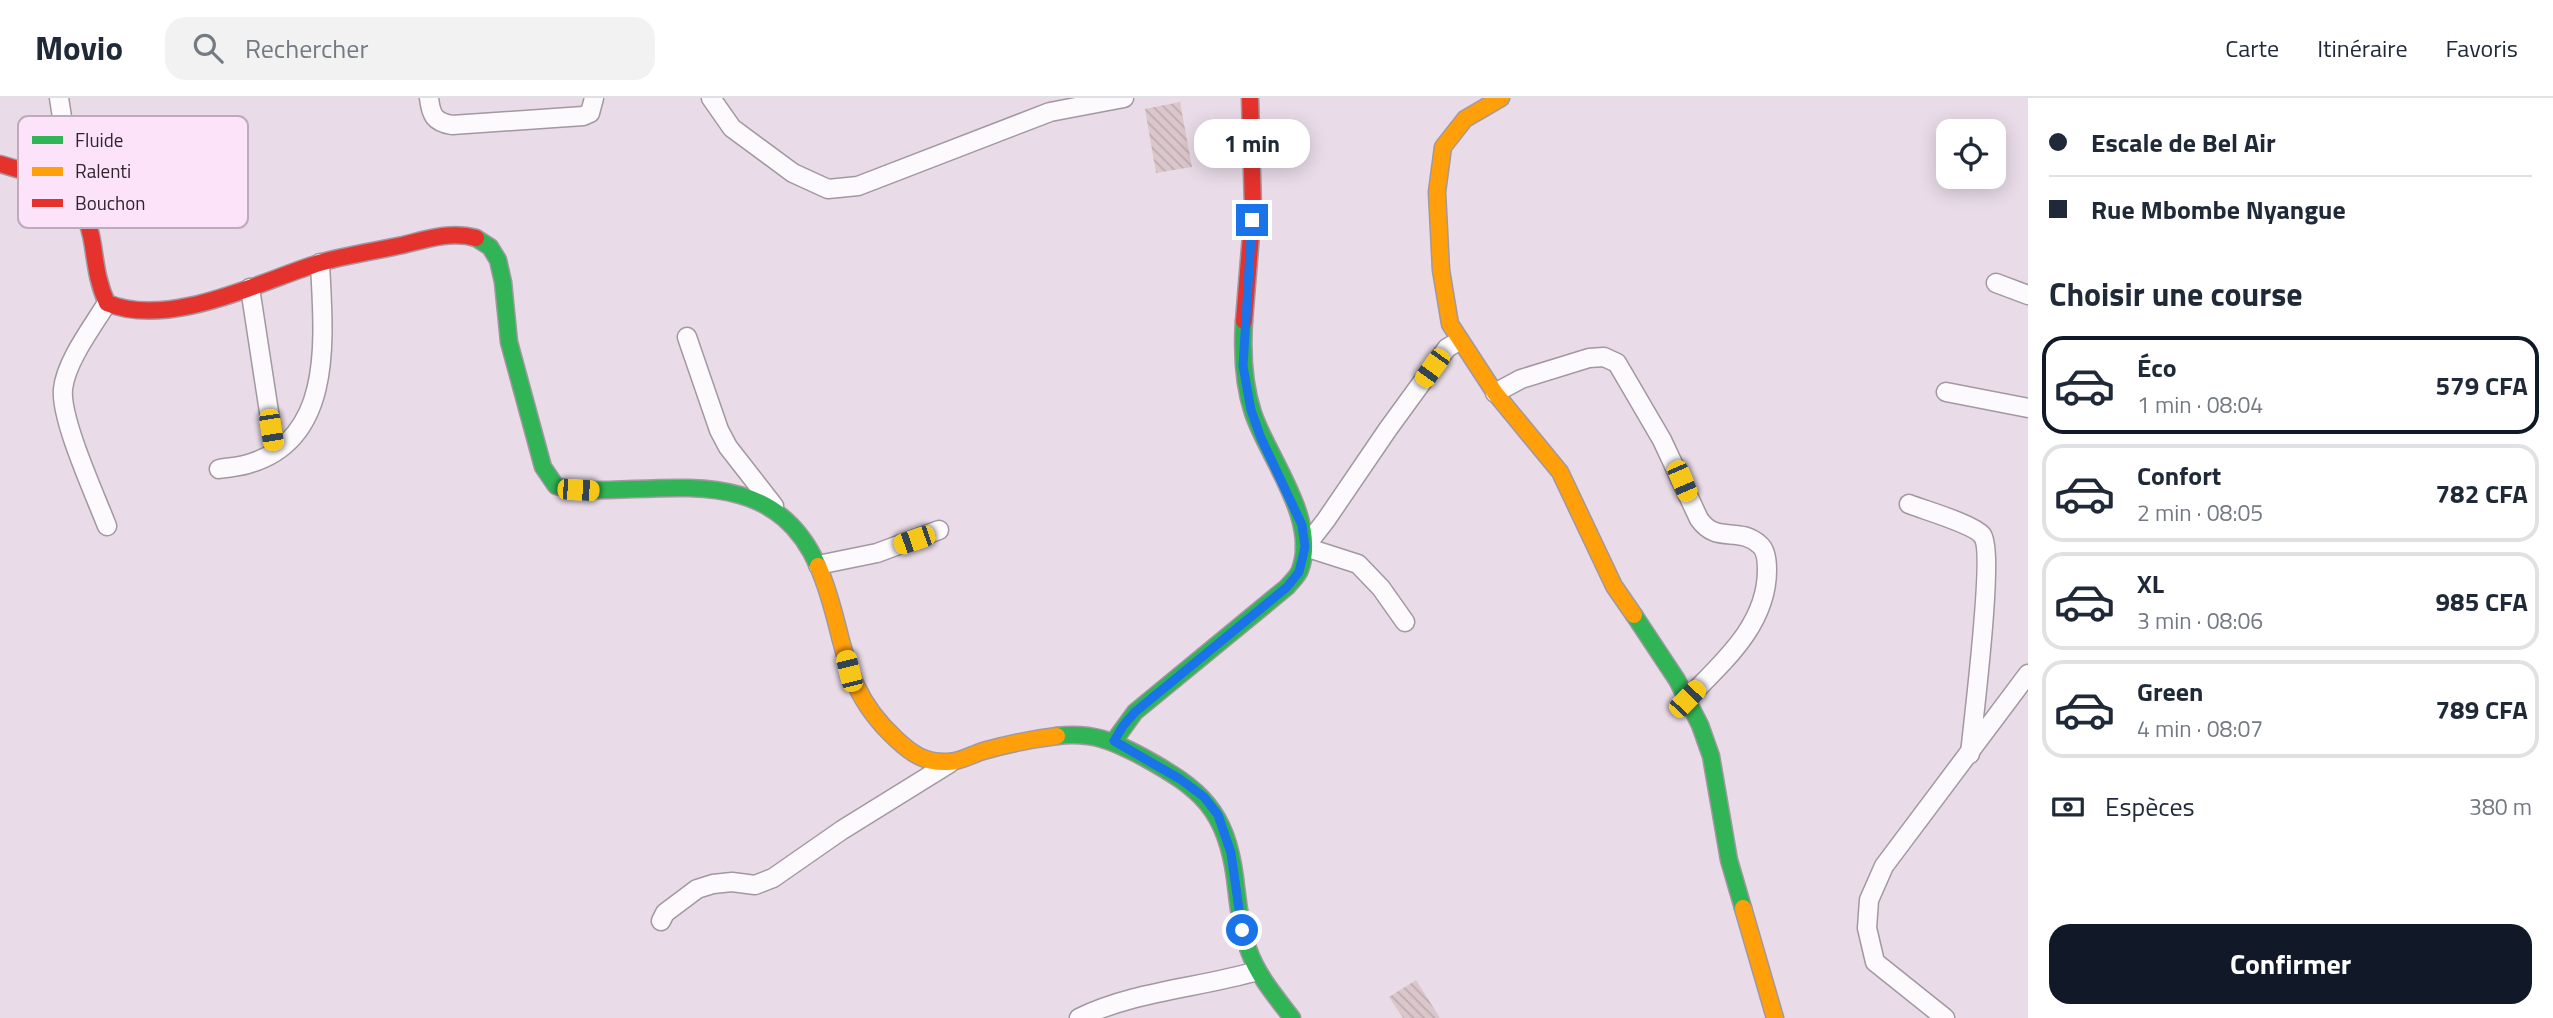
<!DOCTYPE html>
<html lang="fr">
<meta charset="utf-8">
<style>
:root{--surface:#fff;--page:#f2f2f3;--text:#1f2937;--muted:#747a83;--line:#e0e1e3;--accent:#111827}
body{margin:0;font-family:"Titillium Web",sans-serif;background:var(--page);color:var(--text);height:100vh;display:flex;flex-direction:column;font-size:26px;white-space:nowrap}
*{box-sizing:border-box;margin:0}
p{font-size:23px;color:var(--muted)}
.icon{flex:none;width:38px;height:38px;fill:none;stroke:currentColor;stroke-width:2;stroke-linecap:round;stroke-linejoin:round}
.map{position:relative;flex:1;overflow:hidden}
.details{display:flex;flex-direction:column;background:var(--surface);width:525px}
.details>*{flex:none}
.banner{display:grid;align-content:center;height:154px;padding:0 21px;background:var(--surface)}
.controls{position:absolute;left:1936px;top:21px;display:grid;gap:14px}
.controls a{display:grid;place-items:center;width:70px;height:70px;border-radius:14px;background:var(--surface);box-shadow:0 4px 18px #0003;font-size:35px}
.end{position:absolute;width:32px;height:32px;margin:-16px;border:9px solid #1a73e8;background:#fff;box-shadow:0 0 0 4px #fff}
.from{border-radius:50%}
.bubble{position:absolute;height:49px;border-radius:21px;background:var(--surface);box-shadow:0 4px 18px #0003;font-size:23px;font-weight:700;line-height:49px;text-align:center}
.car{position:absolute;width:21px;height:42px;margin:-21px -10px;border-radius:9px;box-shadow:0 0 5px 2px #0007;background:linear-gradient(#f5c518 24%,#345 0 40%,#f5c518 0 76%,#345 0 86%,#f5c518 0)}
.banner b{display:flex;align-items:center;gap:24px;height:66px;font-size:26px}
.banner b+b{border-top:2px solid var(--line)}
.banner i{width:18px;height:18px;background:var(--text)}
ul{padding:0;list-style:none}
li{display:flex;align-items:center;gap:21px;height:98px;margin:0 14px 10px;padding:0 7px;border:4px solid var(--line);border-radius:21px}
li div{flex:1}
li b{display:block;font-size:26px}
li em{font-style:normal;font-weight:700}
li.active{border-color:var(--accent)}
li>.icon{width:63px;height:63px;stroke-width:1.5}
h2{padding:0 21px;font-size:32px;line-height:84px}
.pay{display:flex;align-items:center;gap:18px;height:77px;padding:0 21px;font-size:26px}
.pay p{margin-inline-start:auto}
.button{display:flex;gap:14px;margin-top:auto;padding:14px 21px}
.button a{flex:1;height:80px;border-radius:21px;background:var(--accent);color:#fff;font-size:28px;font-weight:700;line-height:80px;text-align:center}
header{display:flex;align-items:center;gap:42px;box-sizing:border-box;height:98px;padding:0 35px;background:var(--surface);border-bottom:2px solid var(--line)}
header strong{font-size:33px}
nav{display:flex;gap:38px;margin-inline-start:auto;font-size:24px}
.search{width:490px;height:63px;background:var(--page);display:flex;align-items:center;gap:18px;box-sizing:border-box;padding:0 24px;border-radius:21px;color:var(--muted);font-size:26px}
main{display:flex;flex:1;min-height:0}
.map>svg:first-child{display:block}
.building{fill:url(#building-back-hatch)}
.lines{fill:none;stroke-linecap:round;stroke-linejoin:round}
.street-casing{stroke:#a298a1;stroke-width:21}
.fast-casing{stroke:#a298a1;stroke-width:19}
.slow-casing{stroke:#a298a1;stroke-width:19}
.jam-casing{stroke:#a298a1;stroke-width:19}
.street{stroke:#fcfafc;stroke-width:18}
.fast{stroke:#30b455;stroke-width:16}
.slow{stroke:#ff9f0a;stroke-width:16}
.jam{stroke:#e5322d;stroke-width:16}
.route{stroke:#1a73e8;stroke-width:9}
.key{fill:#fce3fa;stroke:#beaabc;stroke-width:2}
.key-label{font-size:19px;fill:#2e252d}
</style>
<header>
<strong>Movio</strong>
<div class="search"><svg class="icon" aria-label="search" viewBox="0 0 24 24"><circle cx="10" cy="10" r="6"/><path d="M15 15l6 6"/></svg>Rechercher</div>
<nav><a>Carte</a><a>Itinéraire</a><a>Favoris</a></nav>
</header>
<main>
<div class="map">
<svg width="2028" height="920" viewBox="0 0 2028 920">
<defs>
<pattern id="building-back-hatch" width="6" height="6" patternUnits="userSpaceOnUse" patternTransform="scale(1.75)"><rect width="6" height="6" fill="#dbc7cb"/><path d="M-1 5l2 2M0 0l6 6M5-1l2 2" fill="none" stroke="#bcabaf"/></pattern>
</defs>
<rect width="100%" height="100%" fill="#e9dce8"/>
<g class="building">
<path d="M1180 4 1192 69 1156 75 1145 11Z"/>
<path d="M1416 882 1440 920H1403L1389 899Z"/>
</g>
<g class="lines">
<g class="street-casing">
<g id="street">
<path d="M59 0 69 64 83 106"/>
<path d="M429 0C431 17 434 24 452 27L583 18 590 15 594 0"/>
<path d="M711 0 732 30 793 75 828 91 858 88 1050 14 1124 0"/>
<path d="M1996 185 2028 197"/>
<path d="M250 190 275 353"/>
<path d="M107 205C93 228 66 263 63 291 60 321 95 397 107 428"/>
<path d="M687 239 719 332 728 349 774 408"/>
<path d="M1946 294 2028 310"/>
<path d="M1495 295 1521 281 1589 260 1604 259 1617 265 1662 342 1699 421C1717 447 1738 427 1760 447 1766 452 1767 464 1767 472 1767 527 1723 564 1687 601"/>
<path d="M219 371C230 369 241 369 251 365 336 339 323 234 320 165"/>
<path d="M1909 406C1924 412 1973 426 1982 437 1995 453 1973 625 1970 656"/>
<path d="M818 467 877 455 939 432"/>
<path d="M1405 524 1381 490 1358 466 1305 449 1326 422 1388 331 1447 250 1459 243"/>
<path d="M661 823 665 815 697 791 713 786 732 784 755 787 773 780 842 732 950 665"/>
<path d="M1079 920C1134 893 1199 890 1257 873"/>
<path d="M1945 920 1875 864 1867 830 1869 802 1884 768 2028 576"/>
</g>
</g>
<g class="fast-casing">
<g id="fast">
<path d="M476 140 490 149 498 162 503 184 509 244 543 369 556 388 574 392C666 396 771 362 818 468"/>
<path d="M1634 517 1677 582 1700 627 1711 658 1729 762 1743 810"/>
<path d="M1057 638C1093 634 1113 643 1143 659 1201 691 1226 712 1235 780 1238 804 1240 829 1249 853 1258 878 1276 899 1292 920"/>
<path d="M1114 643 1135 614 1287 489C1291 484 1298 478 1300 472 1319 422 1268 360 1253 315 1243 285 1242 254 1244 223"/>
</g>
</g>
<g class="slow-casing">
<g id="slow">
<path d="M1501 0 1465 21 1443 49 1437 94 1441 172 1450 226 1495 295 1560 374 1614 488 1634 517"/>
<path d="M818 468C847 534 836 586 896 641 912 656 925 665 948 664 960 664 971 657 983 653 1008 646 1032 641 1057 638"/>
<path d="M1743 810 1775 920"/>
</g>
</g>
<g class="jam-casing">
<g id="jam">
<path d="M0 66C51 81 84 87 93 148 96 168 98 186 107 205 169 231 259 184 319 165 346 157 375 153 403 147 427 141 451 133 476 140"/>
<path d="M1244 223 1253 112 1250 0"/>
</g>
</g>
<use href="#street" class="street"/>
<use href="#fast" class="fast"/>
<use href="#slow" class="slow"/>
<use href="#jam" class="jam"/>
</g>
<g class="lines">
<path class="route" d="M1242 832 1231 755 1218 717 1204 699 1180 681 1114 643 1123 628 1135 614 1287 489 1299 474 1305 449 1302 427 1261 340 1251 312 1243 268 1252 122"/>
</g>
<rect x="18" y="18" width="230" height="112" rx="10" class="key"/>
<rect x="32" y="38" width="31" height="8" fill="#30b455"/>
<rect x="32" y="69" width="31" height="9" fill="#ff9f0a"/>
<rect x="32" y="101" width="31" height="8" fill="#e5322d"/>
<g class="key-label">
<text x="75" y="49">Fluide</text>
<text x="75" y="80">Ralenti</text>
<text x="75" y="112">Bouchon</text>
</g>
</svg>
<div class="controls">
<a><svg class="icon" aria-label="locate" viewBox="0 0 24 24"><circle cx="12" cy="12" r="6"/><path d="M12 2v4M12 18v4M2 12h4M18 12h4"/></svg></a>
</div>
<i class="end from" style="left:1242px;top:832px"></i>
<i class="end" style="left:1252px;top:122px"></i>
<div class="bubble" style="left:1194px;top:21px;width:116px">1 min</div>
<i class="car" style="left:1432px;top:270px;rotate:216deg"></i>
<i class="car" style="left:271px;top:332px;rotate:171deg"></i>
<i class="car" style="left:1682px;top:383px;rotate:157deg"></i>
<i class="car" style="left:578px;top:392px;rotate:93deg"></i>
<i class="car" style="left:914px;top:442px;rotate:251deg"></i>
<i class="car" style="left:849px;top:573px;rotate:346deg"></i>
<i class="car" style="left:1687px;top:601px;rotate:44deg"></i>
</div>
<section class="details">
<div class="banner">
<b><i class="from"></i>Escale de Bel Air</b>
<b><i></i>Rue Mbombe Nyangue</b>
</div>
<h2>Choisir une course</h2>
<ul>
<li class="active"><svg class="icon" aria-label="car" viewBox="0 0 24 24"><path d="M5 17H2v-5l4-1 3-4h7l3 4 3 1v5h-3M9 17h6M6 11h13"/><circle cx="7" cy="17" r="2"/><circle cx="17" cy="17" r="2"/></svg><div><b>Éco</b><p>1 min · 08:04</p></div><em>579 CFA</em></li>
<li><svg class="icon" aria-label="car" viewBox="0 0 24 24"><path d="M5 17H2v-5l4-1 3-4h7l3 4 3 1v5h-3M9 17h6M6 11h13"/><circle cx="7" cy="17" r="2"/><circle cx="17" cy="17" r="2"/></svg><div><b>Confort</b><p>2 min · 08:05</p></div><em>782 CFA</em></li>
<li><svg class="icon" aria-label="car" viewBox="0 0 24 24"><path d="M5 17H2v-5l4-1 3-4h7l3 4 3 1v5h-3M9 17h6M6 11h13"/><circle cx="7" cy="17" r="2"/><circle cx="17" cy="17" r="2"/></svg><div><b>XL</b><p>3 min · 08:06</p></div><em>985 CFA</em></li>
<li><svg class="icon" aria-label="car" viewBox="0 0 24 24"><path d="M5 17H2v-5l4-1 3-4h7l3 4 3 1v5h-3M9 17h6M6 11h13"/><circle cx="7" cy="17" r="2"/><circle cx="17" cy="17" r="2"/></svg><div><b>Green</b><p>4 min · 08:07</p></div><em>789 CFA</em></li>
</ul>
<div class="pay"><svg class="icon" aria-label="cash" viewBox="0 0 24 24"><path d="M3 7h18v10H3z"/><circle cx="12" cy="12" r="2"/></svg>Espèces<p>380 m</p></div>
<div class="button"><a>Confirmer</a></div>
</section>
</main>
